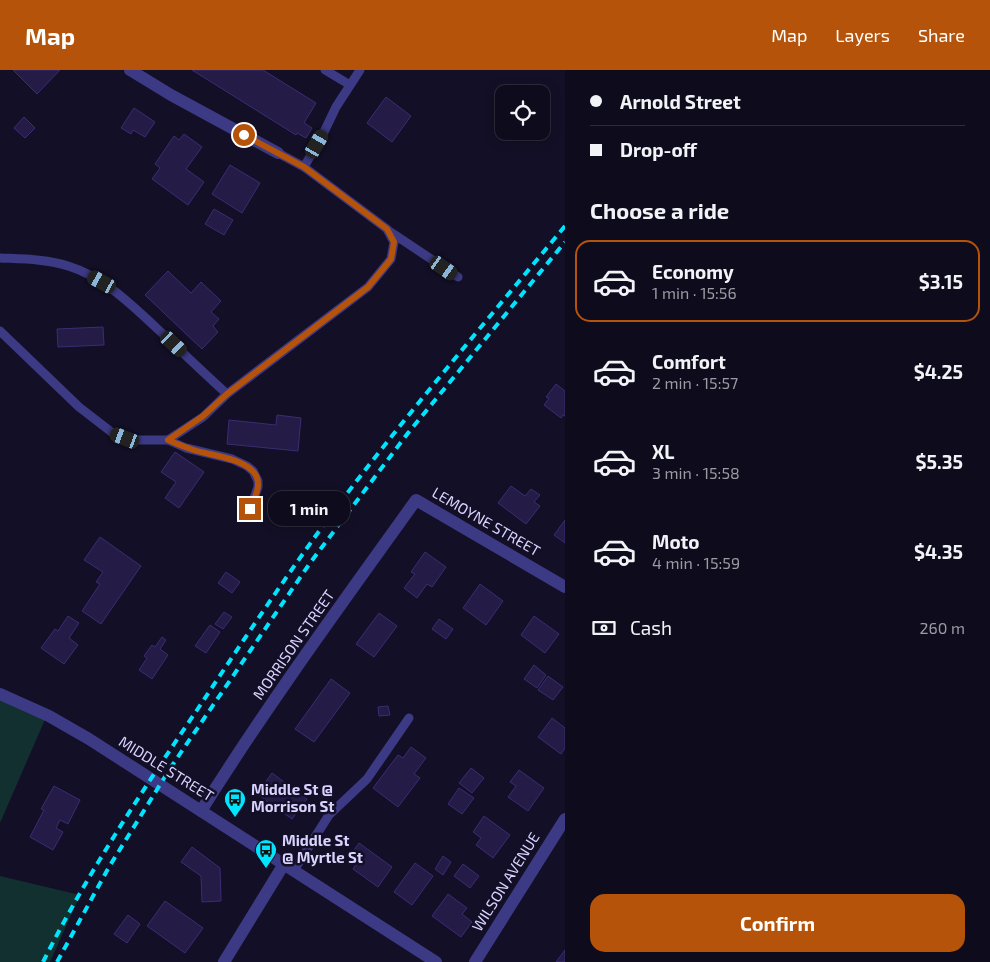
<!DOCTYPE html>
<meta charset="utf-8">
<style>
:root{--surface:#0e0b1c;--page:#171425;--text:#f1f3f6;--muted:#9b9ba3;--line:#2e2b3b;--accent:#b45309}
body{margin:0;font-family:"Exo 2",sans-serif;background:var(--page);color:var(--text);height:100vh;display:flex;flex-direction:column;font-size:19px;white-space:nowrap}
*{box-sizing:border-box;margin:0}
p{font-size:16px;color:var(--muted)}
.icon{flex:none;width:28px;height:28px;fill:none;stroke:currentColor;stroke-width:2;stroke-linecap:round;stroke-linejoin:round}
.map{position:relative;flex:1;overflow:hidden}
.sheet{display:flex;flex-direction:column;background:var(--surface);width:425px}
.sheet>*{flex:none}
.hud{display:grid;align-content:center;height:110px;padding:0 25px;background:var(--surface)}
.buttons{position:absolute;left:495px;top:15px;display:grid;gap:10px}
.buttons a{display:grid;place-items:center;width:55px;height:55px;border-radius:10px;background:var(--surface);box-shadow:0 2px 12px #0003,0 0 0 1px var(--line);font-size:25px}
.end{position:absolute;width:22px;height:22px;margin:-11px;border:6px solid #b45309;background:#fff;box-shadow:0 0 0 2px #fff}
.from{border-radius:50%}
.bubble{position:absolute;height:35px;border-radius:15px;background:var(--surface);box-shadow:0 2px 12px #0003,0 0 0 1px var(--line);font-size:16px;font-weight:700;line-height:35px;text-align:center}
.car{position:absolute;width:15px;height:30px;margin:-15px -8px;border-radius:6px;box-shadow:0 0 4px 1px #0007;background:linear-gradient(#222 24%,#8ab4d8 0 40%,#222 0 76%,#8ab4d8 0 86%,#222 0)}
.hud b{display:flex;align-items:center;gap:18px;height:48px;font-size:19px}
.hud b+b{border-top:1px solid var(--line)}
.hud i{width:12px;height:12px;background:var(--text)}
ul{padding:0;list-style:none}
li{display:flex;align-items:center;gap:15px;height:82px;margin:0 10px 8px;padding:0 15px;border:2px solid transparent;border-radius:15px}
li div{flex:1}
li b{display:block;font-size:19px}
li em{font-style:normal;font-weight:700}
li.current{border-color:var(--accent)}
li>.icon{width:45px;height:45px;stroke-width:1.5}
h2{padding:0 25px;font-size:22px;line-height:60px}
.pay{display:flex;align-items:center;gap:12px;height:55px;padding:0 25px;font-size:19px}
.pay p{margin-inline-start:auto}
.action{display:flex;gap:10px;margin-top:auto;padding:10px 25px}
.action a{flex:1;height:58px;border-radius:15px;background:var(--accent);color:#fff;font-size:20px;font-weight:700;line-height:58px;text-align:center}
header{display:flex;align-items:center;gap:30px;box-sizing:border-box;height:70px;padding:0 25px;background:var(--accent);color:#fff}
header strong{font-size:24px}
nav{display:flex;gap:28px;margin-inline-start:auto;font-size:18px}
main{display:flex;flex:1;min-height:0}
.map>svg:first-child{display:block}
.green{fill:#12302f}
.building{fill:#241b47;stroke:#3b2d73}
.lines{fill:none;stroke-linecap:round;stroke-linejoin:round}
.service{stroke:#3d3a85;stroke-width:9}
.minor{stroke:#3d3a85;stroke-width:12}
.tertiary{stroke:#3d3a85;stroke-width:12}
.rail{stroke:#00e5ff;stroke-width:4;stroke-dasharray:8 6;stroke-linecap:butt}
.route{stroke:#b45309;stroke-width:6}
.labels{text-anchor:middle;stroke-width:5;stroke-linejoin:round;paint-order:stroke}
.street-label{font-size:15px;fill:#d9d4ff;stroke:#130f26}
.poi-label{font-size:15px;font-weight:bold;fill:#d9d4ff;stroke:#130f26;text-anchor:start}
</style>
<header>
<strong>Map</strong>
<nav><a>Map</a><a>Layers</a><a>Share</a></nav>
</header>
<main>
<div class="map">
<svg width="565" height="892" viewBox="0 0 565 892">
<rect width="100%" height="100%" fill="#130f26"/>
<g class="green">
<path d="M0 625 47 645 0 753Z"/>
<path d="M0 806 80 825 50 892H0Z"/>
</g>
<g class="building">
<path d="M13 0H60L37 24Z"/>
<path d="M192 0H263L316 33 304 53 312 58 306 68 297 63 296 65Z"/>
<path d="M386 27 411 46 392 72 367 53Z"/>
<path d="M134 38 155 52 145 67 133 60 131 64 121 58Z"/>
<path d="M24 47 35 58 25 68 14 58Z"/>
<path d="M184 64 202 77 186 99 204 112 188 135 152 109 160 98 155 94 174 66 179 70Z"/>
<path d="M230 95 260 113 242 143 212 124Z"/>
<path d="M214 139 233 150 224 165 205 154Z"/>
<path d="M168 201 191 223 201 212 221 231 211 242 219 249 213 256 218 262 202 279 145 225Z"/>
<path d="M103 257 104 275 58 277 57 259Z"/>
<path d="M556 314 565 321V346L563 345 561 348 544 335 549 328 546 327Z"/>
<path d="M277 345 301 348 298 381 227 374 229 350 276 355Z"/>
<path d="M175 382 204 402 179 438 165 428 176 412 161 402Z"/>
<path d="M511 416 525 426 531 419 540 425 534 432 540 436 526 454 498 433Z"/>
<path d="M565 450V473L554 465Z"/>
<path d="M100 467 141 496 101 554 82 541 100 514 96 512 103 502 84 490Z"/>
<path d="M425 482 446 497 432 517 427 514 417 528 404 518 415 504 411 502Z"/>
<path d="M226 502 240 512 232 523 218 513Z"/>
<path d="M480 514 503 531 486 555 463 538Z"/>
<path d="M224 542 232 547 223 559 215 554Z"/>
<path d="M379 543 397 556 374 587 356 574Z"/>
<path d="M68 546 79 553 69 568 78 575 64 594 41 578 55 559 58 561Z"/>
<path d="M534 546 559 564 545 583 521 565Z"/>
<path d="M439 549 453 559 446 569 432 559Z"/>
<path d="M210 555 220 562 206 583 195 576Z"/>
<path d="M162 567 166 570 160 579 168 585 152 609 139 600 147 588 144 586 152 575 155 577Z"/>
<path d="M534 595 546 605 537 618 524 609Z"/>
<path d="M548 606 563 617 553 630 538 620Z"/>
<path d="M331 609 350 623 314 672 295 659Z"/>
<path d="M388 636 390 645 379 646 378 637Z"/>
<path d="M552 648 565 658V678L561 684 538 667Z"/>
<path d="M411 677 426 688 414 704 420 708 398 737 373 718 398 685 403 688Z"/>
<path d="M471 698 484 708 472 723 459 713Z"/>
<path d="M519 700 544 718 528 741 508 727 516 716 510 712Z"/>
<path d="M272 703 307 729 292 749 257 724Z"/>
<path d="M54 716 80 730 68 754 60 750 56 758 63 762 53 780 30 767 44 740 41 739Z"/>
<path d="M459 718 474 728 462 744 448 734Z"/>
<path d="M484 746 510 765 493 788 476 775 481 768 473 762Z"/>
<path d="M359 773 392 797 378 817 353 799 357 793 349 787Z"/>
<path d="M192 777 220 798 221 831 202 832 201 806 181 792Z"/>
<path d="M443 786 451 792 443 805 435 799Z"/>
<path d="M415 793 433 806 412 835 394 822Z"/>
<path d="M463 794 479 806 470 818 454 806Z"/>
<path d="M448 824 467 838 462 844 472 852 461 867 432 846Z"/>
<path d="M165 831 203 858 185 883 147 856Z"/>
<path d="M128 845 140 854 127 873 114 864Z"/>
<path d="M565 880V892H556Z"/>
</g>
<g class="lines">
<g class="service">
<path d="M325 0 350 15"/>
<path d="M304 97 324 62 336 37 360 0"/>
<path d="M389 161 458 207"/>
<path d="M0 188C22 189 47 189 68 196 105 207 135 238 163 264 184 284 205 304 227 324"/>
<path d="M0 261 79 337 114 364 134 370H168L186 378 232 389 247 396 253 401 258 411V417L250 439"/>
<path d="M168 370 203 347 227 324 368 217 391 189 394 172 387 159 304 97 278 83"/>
<path d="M294 800 329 745 367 709 409 648"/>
</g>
<g class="minor">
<path d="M130 0 171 25 278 83"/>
<path d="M201 741C268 634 343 532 416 430L565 517"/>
<path d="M224 892 284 794"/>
<path d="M475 892 565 749"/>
</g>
<path class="tertiary" d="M0 624 49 646 89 669 436 892"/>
<g class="rail">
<path d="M43 892C87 804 142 721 197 640 243 571 289 501 339 434 411 339 489 248 565 156"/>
<path d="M57 892 109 797 171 697 310 493 408 363 565 172"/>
</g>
</g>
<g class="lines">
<path class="route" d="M244 65 304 97 387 159 394 172 391 189 368 217 227 324 203 346 168 370C177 374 187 378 197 381 215 386 257 390 258 413 259 422 252 432 250 439"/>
</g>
<defs>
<g id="bus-pin" transform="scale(1.125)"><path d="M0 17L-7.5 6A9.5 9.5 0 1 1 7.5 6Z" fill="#00e5ff" stroke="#130f26"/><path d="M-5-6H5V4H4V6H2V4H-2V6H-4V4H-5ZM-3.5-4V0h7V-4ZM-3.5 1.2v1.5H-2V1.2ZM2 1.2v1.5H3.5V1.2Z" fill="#111"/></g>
</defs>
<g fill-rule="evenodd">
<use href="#bus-pin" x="235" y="729"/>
<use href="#bus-pin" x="266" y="780"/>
</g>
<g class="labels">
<g class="street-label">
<text transform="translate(486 452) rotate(30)" y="5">LEMOYNE STREET</text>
<text transform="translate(294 575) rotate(-55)" y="5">MORRISON STREET</text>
<text transform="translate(166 699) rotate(32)" y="5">MIDDLE STREET</text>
<text transform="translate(506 812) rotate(-58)" y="5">WILSON AVENUE</text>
</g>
<g class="poi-label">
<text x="251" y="725">Middle St @<tspan x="251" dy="17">Morrison St</tspan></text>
<text x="282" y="776">Middle St<tspan x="282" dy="17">@ Myrtle St</tspan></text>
</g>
</g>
</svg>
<div class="buttons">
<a><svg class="icon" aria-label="locate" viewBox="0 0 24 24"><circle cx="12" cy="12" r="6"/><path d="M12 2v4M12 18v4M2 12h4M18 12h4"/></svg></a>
</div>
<i class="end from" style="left:244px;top:65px"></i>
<i class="end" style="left:250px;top:439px"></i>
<div class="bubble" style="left:268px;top:421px;width:82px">1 min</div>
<i class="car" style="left:317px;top:74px;rotate:30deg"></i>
<i class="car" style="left:444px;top:198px;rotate:125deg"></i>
<i class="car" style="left:102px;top:212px;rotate:299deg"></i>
<i class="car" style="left:174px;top:274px;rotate:133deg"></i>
<i class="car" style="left:125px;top:368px;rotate:291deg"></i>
</div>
<section class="sheet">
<div class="hud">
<b><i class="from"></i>Arnold Street</b>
<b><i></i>Drop-off</b>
</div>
<h2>Choose a ride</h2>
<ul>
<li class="current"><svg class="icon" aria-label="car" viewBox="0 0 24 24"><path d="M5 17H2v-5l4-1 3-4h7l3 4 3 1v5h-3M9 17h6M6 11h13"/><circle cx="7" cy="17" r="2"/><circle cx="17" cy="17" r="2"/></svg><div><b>Economy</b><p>1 min · 15:56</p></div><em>$3.15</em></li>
<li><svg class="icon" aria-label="car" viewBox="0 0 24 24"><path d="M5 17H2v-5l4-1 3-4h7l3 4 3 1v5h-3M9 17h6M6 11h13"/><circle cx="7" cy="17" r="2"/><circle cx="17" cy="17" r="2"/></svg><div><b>Comfort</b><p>2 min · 15:57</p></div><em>$4.25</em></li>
<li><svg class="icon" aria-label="car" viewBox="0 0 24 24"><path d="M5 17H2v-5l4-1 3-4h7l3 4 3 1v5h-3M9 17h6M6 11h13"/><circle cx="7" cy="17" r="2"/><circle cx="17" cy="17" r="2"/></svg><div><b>XL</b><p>3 min · 15:58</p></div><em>$5.35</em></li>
<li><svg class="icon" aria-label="car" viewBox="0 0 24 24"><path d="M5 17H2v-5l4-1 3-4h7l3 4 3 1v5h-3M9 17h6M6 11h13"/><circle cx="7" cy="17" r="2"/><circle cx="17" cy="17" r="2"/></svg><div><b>Moto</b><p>4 min · 15:59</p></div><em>$4.35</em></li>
</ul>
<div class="pay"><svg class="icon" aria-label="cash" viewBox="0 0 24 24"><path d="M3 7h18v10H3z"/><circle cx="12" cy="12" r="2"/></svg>Cash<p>260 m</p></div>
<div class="action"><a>Confirm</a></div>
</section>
</main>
